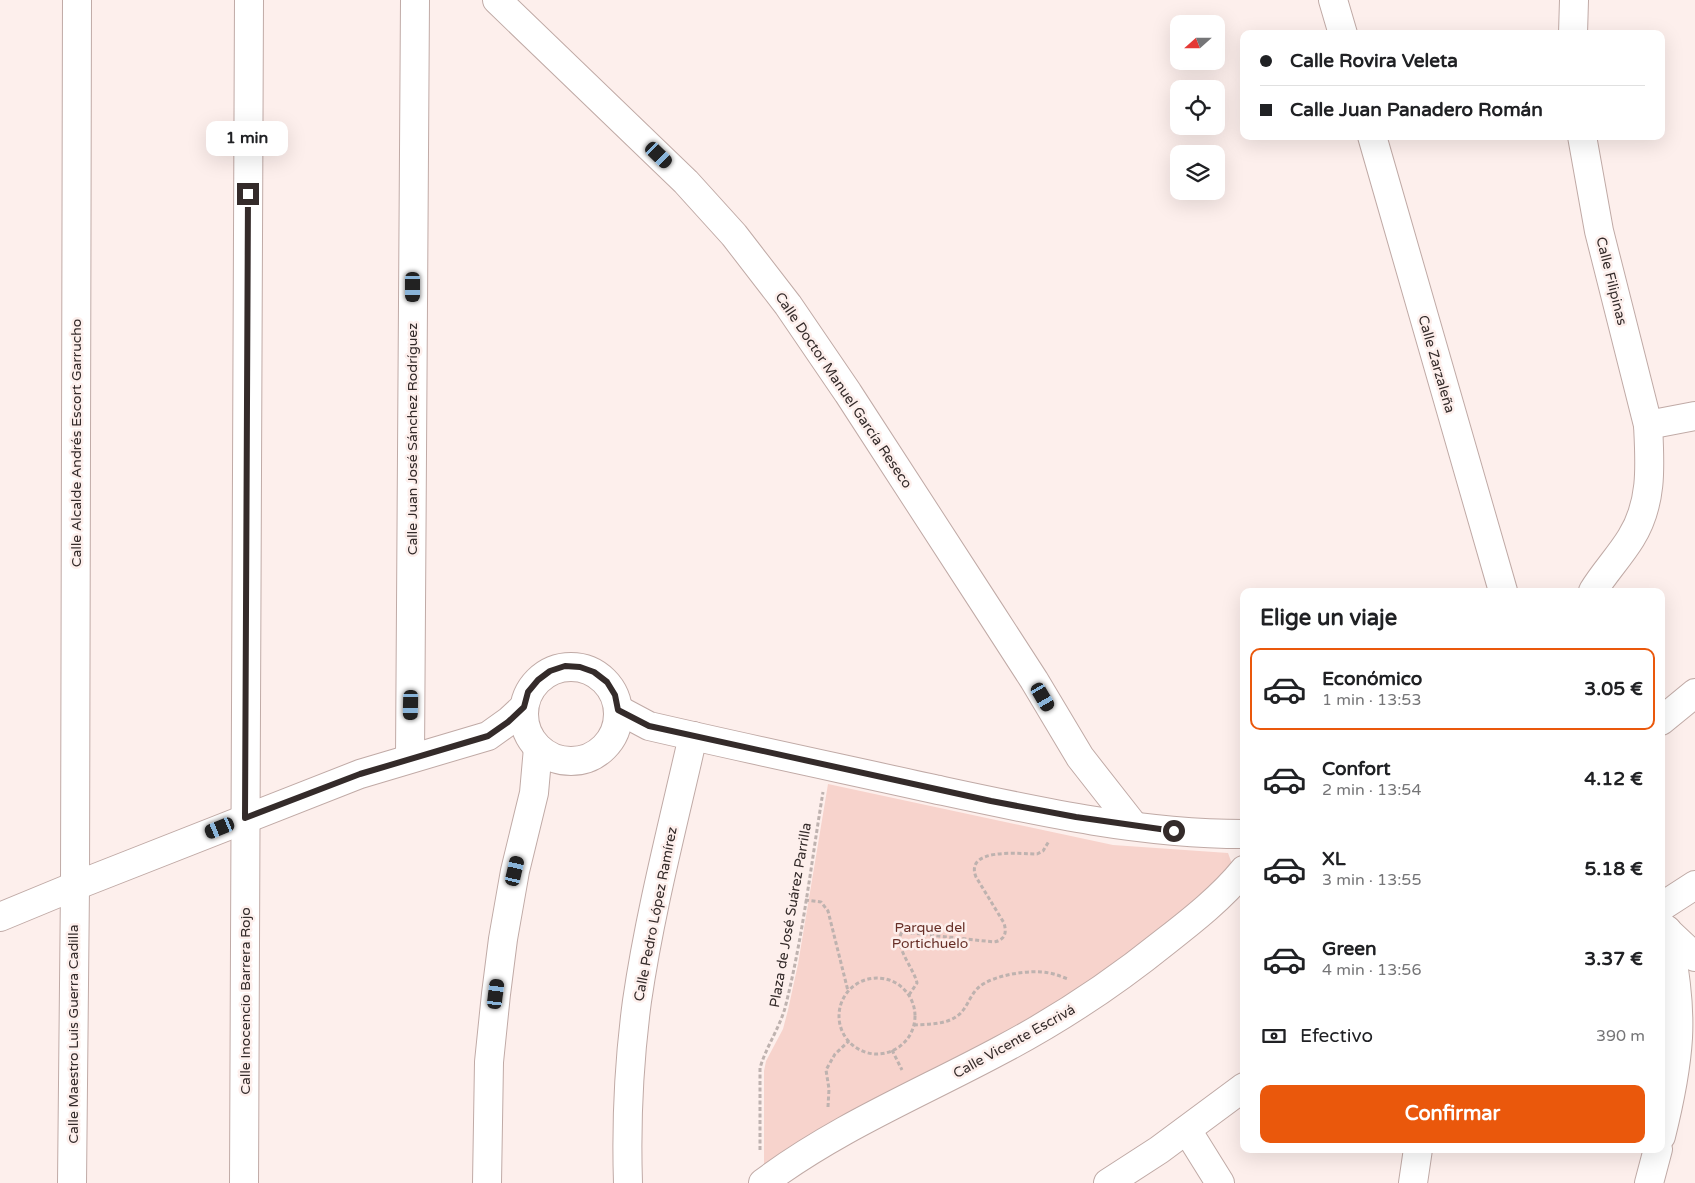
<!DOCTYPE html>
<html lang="es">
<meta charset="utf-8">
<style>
:root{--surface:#fff;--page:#f6f6f6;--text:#202124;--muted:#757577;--line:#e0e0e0;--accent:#ea580c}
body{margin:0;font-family:"Varela Round",sans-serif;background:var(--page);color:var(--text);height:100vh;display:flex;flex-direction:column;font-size:19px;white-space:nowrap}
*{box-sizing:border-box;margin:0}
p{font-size:16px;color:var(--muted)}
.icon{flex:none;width:28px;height:28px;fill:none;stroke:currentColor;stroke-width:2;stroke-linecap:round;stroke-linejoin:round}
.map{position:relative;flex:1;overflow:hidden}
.drawer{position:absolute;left:1240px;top:588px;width:425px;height:565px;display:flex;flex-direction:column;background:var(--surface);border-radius:10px;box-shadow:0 5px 20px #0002}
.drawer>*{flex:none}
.top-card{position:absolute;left:1240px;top:30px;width:425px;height:110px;border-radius:10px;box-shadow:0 5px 20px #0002;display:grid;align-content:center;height:110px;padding:0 20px;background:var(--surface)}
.needle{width:32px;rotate:249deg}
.fabs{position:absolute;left:1170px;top:15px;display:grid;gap:10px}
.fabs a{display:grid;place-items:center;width:55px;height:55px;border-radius:10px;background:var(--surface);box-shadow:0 5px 20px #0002;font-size:25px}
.end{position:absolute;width:22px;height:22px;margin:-11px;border:6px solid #342b2a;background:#fff;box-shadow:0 0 0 2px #fff}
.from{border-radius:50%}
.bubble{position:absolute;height:35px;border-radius:10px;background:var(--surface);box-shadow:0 5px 20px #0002;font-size:16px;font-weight:700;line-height:35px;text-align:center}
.car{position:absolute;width:15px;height:30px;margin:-15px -8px;border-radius:6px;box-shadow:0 0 4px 1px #0007;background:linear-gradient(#222 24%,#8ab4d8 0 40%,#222 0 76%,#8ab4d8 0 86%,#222 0)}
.top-card b{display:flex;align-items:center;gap:18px;height:48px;font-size:19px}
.top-card b+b{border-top:1px solid var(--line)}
.top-card i{width:12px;height:12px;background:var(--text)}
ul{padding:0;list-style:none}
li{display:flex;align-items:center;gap:15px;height:82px;margin:0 10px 8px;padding:0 10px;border:2px solid transparent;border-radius:10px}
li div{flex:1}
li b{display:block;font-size:19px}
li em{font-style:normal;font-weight:700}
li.current{border-color:var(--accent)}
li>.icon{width:45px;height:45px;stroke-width:1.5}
h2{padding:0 20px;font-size:22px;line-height:60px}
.pay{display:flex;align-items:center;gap:12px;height:55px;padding:0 20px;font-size:19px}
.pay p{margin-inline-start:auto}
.button{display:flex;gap:10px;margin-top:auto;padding:10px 20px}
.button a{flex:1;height:58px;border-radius:10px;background:var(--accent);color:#fff;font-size:20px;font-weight:700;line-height:58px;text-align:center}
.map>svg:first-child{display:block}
.green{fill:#f7d3cc}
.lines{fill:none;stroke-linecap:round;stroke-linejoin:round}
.minor-casing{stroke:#c0aaa6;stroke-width:30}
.path{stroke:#beb2af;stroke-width:3;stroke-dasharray:4 2.5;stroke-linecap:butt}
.minor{stroke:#fff;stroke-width:28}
.route{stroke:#342b2a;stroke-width:6}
.labels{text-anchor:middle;stroke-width:5;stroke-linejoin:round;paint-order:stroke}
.street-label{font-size:14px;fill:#342b2a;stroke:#fdefec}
.park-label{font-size:14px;fill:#672f27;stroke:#fdefec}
</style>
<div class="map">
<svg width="1695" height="1183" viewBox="0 0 1695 1183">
<rect width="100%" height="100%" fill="#fdefec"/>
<path class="green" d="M828 784 1113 845 1228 853 1232 864 1212 888 1095 982 764 1170V1071L766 1061 783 1029 788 1010 798 964Z"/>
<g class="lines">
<g class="minor-casing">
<g id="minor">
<path d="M497 0 686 182 734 235 788 305 848 393 990 612 1034 680 1080 757 1134 826"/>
<path d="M1333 0 1343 34"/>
<path d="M1573 34 1574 0"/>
<path d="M1372 136 1503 591"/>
<path d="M1582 136 1599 231 1648 425C1650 464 1653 503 1631 538 1620 556 1604 573 1593 591"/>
<path d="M1648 425 1695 416"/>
<circle cx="571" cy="714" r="47"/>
<path d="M619 710 649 726C744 748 839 768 934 789 1036 811 1139 834 1244 834"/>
<path d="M1661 721 1695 693"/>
<path d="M410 758 415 0"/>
<path d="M1661 907 1695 885"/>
<path d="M0 917 75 886 360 774 488 736 509 721 524 707"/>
<path d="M1663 927 1695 957"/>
<path d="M1187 1130 1220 1183"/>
<path d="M1661 1136C1669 1104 1676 1071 1678 1038 1680 1002 1674 966 1667 930"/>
<path d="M72 1183 75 886 77 0"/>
<path d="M244 1183 249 0"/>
<path d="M487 1183 489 1062 496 994 503 939 515 871 534 793 538 748"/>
<path d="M628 1183C626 1122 629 1061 637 1001 650 912 673 824 693 736"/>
<path d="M763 1183C836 1128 921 1093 1001 1050 1060 1019 1114 983 1166 941 1193 920 1222 897 1244 870"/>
<path d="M1108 1183 1159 1150 1244 1087"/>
<path d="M1413 1183 1418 1149"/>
<path d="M1649 1183 1658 1149"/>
</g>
</g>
<g class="path">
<path d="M805 900 821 902 828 911 848 991"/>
<circle cx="877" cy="1016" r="38"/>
<path d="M909 995 917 983C914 968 893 946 902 932L994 942C1005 940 1007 933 1004 923L976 877C964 847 1021 854 1037 854L1043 851 1049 841"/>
<path d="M914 1025C931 1024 953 1025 964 1009 969 1002 972 993 979 987 993 975 1031 969 1049 973 1056 974 1062 977 1068 979"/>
<path d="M892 1050 902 1070"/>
<path d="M828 1107 829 1089 826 1070 835 1054 849 1041"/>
<path d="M760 1150V1068C766 1047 779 1029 785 1008 803 937 811 864 823 792"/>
</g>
<use href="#minor" class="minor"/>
</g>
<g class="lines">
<path class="route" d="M248 194 245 818 360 774 488 736 508 722 524 707 528 692 538 680 550 671 565 666 580 667 594 672 607 682 615 695 618 710 649 726 991 801 1076 817 1174 831"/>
</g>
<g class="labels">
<g class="street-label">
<text transform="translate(1612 281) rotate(76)" y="5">Calle Filipinas</text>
<text transform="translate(1437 364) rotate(74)" y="5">Calle Zarzaleña</text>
<text transform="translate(844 390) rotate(56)" y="5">Calle Doctor Manuel García Reseco</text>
<text transform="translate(412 439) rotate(-90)" y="5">Calle Juan José Sánchez Rodríguez</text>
<text transform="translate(76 443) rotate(-90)" y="5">Calle Alcalde Andrés Escort Garrucho</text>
<text transform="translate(655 914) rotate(-79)" y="5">Calle Pedro López Ramírez</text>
<text transform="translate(790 915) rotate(-80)" y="5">Plaza de José Suárez Parrilla</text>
<text transform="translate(245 1001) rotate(-90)" y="5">Calle Inocencio Barrera Rojo</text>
<text transform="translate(73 1034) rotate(-90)" y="5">Calle Maestro Luis Guerra Cadilla</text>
<text transform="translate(1014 1041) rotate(-29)" y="5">Calle Vicente Escrivá</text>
</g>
<g class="park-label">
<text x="930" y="932">Parque del<tspan x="930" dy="16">Portichuelo</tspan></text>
</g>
</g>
</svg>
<div class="fabs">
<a><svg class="needle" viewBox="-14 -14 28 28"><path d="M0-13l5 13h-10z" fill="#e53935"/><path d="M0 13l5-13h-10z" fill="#757577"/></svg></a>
<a><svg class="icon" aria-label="locate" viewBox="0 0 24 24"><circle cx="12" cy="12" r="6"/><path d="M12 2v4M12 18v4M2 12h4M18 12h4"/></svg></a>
<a><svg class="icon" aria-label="layers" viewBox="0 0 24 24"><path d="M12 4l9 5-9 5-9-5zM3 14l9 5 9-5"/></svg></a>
</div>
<i class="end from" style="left:1174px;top:831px"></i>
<i class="end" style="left:248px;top:194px"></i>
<div class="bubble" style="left:206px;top:121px;width:82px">1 min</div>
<i class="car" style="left:659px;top:155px;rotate:134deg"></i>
<i class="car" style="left:413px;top:287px;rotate:180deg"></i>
<i class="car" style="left:1043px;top:697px;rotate:150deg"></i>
<i class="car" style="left:411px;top:705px;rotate:181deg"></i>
<i class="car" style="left:220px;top:828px;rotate:248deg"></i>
<i class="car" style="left:515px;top:871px;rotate:13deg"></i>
<i class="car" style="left:496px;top:994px;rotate:7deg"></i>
<div class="top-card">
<b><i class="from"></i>Calle Rovira Veleta</b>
<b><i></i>Calle Juan Panadero Román</b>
</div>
<section class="drawer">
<h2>Elige un viaje</h2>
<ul>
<li class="current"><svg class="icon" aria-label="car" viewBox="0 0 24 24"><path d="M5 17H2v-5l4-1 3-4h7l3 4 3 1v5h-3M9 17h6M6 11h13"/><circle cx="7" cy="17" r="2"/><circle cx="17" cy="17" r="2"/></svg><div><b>Económico</b><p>1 min · 13:53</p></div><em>3.05 €</em></li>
<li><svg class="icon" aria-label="car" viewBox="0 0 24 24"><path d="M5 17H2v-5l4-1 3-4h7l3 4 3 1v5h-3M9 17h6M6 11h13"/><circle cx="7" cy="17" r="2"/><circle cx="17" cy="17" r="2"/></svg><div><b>Confort</b><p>2 min · 13:54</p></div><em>4.12 €</em></li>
<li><svg class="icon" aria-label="car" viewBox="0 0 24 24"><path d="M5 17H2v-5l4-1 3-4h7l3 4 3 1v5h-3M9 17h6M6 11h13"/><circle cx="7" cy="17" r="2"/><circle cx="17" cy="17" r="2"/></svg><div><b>XL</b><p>3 min · 13:55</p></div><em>5.18 €</em></li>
<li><svg class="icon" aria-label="car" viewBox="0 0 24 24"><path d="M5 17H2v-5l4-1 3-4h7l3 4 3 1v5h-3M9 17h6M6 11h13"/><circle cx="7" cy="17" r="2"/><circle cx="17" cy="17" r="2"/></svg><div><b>Green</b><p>4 min · 13:56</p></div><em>3.37 €</em></li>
</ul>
<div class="pay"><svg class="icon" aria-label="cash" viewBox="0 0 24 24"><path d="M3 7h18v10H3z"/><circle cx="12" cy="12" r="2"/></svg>Efectivo<p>390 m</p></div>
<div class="button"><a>Confirmar</a></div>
</section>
</div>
